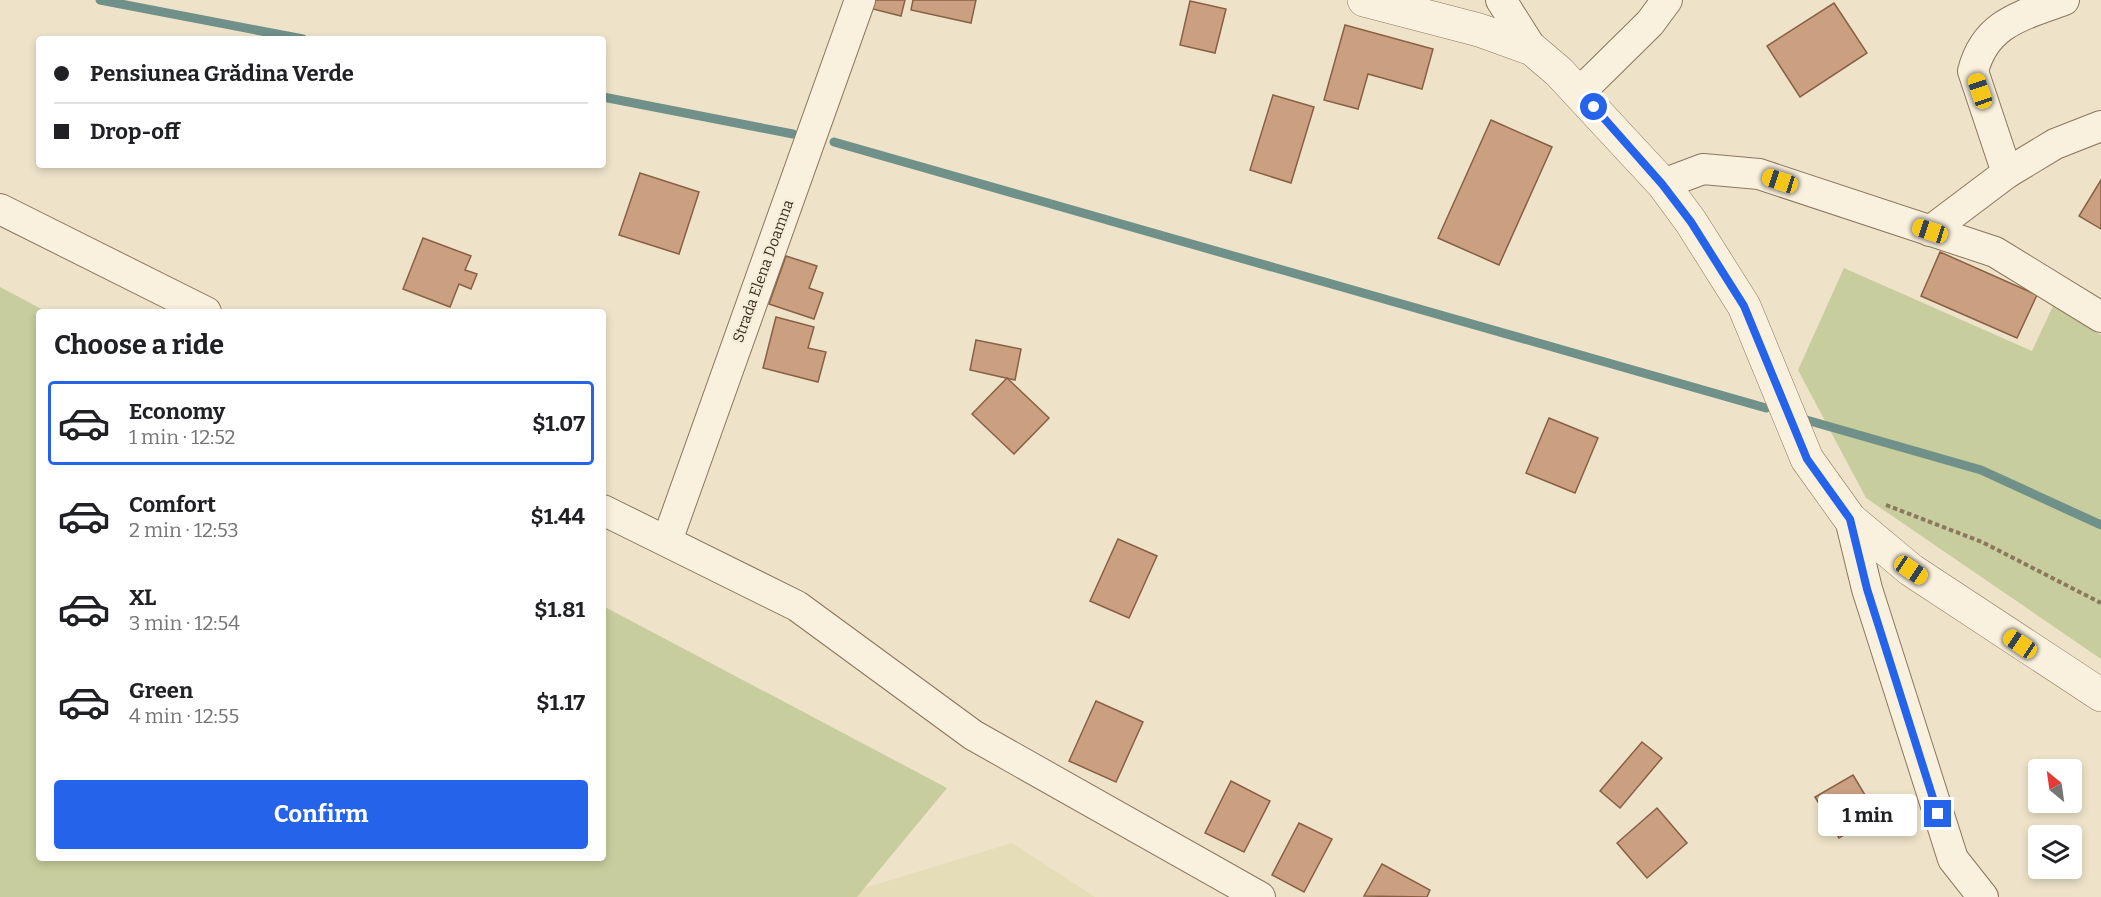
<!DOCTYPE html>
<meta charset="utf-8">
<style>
:root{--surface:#fff;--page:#f2f2f2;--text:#202124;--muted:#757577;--line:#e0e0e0;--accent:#2563eb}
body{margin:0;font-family:Bitter,serif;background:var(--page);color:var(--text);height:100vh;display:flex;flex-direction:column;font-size:22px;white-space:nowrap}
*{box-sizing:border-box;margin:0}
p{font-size:20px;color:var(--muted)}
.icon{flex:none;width:33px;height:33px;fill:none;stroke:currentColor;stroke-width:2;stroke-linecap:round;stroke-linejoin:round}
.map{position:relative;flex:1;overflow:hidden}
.side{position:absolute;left:36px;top:309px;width:570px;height:552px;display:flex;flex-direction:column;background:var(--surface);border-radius:6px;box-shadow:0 3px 9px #0003}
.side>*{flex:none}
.guide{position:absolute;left:36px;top:36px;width:570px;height:132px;border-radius:6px;box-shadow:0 3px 9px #0003;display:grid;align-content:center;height:132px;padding:0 18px;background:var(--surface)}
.needle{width:39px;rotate:331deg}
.tools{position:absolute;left:2028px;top:759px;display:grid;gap:12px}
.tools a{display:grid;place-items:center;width:54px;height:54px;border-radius:6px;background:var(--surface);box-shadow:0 3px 9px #0003;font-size:30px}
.end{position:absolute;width:27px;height:27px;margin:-14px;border:8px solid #2563eb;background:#fff;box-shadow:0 0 0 3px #fff}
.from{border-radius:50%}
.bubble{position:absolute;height:42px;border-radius:6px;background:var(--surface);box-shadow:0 3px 9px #0003;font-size:20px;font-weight:700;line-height:42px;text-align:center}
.car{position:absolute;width:18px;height:36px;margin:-18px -9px;border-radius:8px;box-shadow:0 0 4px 2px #0007;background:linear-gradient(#f5c518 24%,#345 0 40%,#f5c518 0 76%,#345 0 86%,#f5c518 0)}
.guide b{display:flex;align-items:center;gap:21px;height:57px;font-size:22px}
.guide b+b{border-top:2px solid var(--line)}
.guide i{width:15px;height:15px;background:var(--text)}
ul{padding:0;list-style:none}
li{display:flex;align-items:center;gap:18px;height:84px;margin:0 12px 9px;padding:0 6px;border:3px solid transparent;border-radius:6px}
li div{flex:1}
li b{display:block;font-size:22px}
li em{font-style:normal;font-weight:700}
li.on{border-color:var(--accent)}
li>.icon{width:54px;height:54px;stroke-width:1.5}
h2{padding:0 18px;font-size:27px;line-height:72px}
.primary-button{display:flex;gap:12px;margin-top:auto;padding:12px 18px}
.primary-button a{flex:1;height:69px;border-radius:6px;background:var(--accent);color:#fff;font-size:24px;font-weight:700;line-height:69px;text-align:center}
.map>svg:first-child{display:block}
.farmland{fill:#e4ddb7}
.green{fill:#c7cd9d}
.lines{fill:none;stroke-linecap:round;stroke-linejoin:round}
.stream{stroke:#709189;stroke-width:9}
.building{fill:#cba080;stroke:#896044;stroke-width:1.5}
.minor-casing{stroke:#8b765e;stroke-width:32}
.tertiary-casing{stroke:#8b765e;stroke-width:34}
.path{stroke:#8b765e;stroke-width:4;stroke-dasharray:4.5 3;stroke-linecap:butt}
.minor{stroke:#f9f0dd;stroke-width:30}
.tertiary{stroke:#f9f0dd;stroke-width:33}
.route{stroke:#2563eb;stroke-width:8}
.labels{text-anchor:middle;stroke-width:4.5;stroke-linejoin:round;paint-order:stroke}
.street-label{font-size:15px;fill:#3b2e21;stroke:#f6edd9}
</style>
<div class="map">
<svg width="2101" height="897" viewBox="0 0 2101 897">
<rect width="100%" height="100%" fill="#eee3c9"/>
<path class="farmland" d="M1012 843 1095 897H835Z"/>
<g class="green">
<path d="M1844 268 2032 351 2053 306 2101 335V659L1866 498 1798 370Z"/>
<path d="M0 287 47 312H39V858H603V606L947 788 857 897H0Z"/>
</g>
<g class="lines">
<g class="stream">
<path d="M100 0 303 39"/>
<path d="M603 97 793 134"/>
<path d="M834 142 1766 408"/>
<path d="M1803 419 1981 470 2101 525"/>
</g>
</g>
<g class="building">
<path d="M875 0H905L901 16 873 9Z"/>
<path d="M913 0H976L971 23 911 10Z"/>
<path d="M1190 1 1226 9 1215 53 1180 45Z"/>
<path d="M1834 3 1867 53 1800 97 1767 46Z"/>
<path d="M1345 25 1433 49 1422 89 1368 74 1358 109 1324 100Z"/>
<path d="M1273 95 1314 107 1291 183 1250 170Z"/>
<path d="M1491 120 1552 147 1499 265 1438 238Z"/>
<path d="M640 173 699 192 679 254 619 235Z"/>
<path d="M2101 180V229L2079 216Z"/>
<path d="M423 238 471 256 465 270 477 274 471 289 459 284 450 307 403 289Z"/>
<path d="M1940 252 2037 295 2017 338 1921 296Z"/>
<path d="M786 256 817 266 809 288 823 293 814 319 769 304Z"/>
<path d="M776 317 814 327 808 348 826 352 818 382 763 368Z"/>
<path d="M976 340 1021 349 1015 380 970 370Z"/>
<path d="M1007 378 1049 418 1014 454 972 414Z"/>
<path d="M1549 418 1598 438 1575 493 1526 473Z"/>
<path d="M1118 539 1157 556 1129 618 1090 601Z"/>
<path d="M1096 701 1143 722 1116 782 1069 761Z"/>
<path d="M1642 742 1662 758 1620 808 1600 791Z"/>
<path d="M1853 775 1877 815 1839 838 1815 797Z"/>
<path d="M1231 781 1270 801 1244 852 1205 833Z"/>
<path d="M1657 808 1687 843 1647 878 1617 843Z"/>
<path d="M1299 823 1332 839 1304 892 1272 875Z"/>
<path d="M1382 864 1430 890 1427 897 1364 896Z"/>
</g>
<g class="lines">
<g class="minor-casing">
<g id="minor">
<path d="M1501 0 1532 49"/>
<path d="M1580 92 1650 23 1667 0"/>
<path d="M2007 173 1973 71C1986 22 2022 16 2064 0"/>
<path d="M1663 184 1703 169 1759 174 1995 252 2101 317"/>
<path d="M0 209 206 312"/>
<path d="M1930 231 2007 173 2055 144 2101 126"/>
<path d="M603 510 797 606 973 735 1260 897"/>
<path d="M1850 519 1867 589 1953 859 1983 897"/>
<path d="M667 541 860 0"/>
</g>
</g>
<g class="tertiary-casing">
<path id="tertiary" d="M1364 0 1479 30 1532 49 1559 72 1663 184 1691 222 1744 306 1807 459 1850 519 1911 570 2101 695"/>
</g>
<path class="path" d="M1886 505 1982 542 2101 603"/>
<use href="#minor" class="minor"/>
<use href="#tertiary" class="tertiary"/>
</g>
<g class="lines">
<path class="route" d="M1594 107 1662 184 1691 222 1744 306 1807 459 1850 519 1867 589 1938 814"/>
</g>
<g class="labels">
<g class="street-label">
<text transform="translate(763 271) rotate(-70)" y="5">Strada Elena Doamna</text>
</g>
</g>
</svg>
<div class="tools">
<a><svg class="needle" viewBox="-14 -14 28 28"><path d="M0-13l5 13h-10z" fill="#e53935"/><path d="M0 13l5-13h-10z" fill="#757577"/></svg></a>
<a><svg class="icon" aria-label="layers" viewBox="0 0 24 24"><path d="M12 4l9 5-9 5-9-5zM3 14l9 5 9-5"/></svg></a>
</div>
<i class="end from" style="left:1594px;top:107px"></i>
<i class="end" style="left:1938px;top:814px"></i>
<div class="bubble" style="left:1818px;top:794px;width:99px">1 min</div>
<i class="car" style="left:1980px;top:91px;rotate:341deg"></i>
<i class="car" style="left:1780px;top:181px;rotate:288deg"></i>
<i class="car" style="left:1930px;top:231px;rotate:288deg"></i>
<i class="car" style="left:1911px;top:570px;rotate:124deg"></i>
<i class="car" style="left:2020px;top:644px;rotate:304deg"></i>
<div class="guide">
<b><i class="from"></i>Pensiunea Grădina Verde</b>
<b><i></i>Drop-off</b>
</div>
<section class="side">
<h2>Choose a ride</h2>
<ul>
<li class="on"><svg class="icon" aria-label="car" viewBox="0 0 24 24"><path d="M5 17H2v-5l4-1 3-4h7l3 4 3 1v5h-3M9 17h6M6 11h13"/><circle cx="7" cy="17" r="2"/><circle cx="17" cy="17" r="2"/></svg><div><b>Economy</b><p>1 min · 12:52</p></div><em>$1.07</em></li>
<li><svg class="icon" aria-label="car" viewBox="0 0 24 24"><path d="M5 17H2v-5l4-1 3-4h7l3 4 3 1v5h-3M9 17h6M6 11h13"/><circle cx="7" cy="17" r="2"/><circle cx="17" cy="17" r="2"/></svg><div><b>Comfort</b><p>2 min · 12:53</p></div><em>$1.44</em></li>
<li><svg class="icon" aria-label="car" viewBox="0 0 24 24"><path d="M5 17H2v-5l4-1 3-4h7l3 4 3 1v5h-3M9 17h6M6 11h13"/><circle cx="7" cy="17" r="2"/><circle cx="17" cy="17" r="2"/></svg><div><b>XL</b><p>3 min · 12:54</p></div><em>$1.81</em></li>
<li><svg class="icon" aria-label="car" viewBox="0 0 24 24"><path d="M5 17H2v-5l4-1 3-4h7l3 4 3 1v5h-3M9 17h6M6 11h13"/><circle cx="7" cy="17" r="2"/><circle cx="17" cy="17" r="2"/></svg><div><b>Green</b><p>4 min · 12:55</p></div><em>$1.17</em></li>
</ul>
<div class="primary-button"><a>Confirm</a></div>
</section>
</div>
